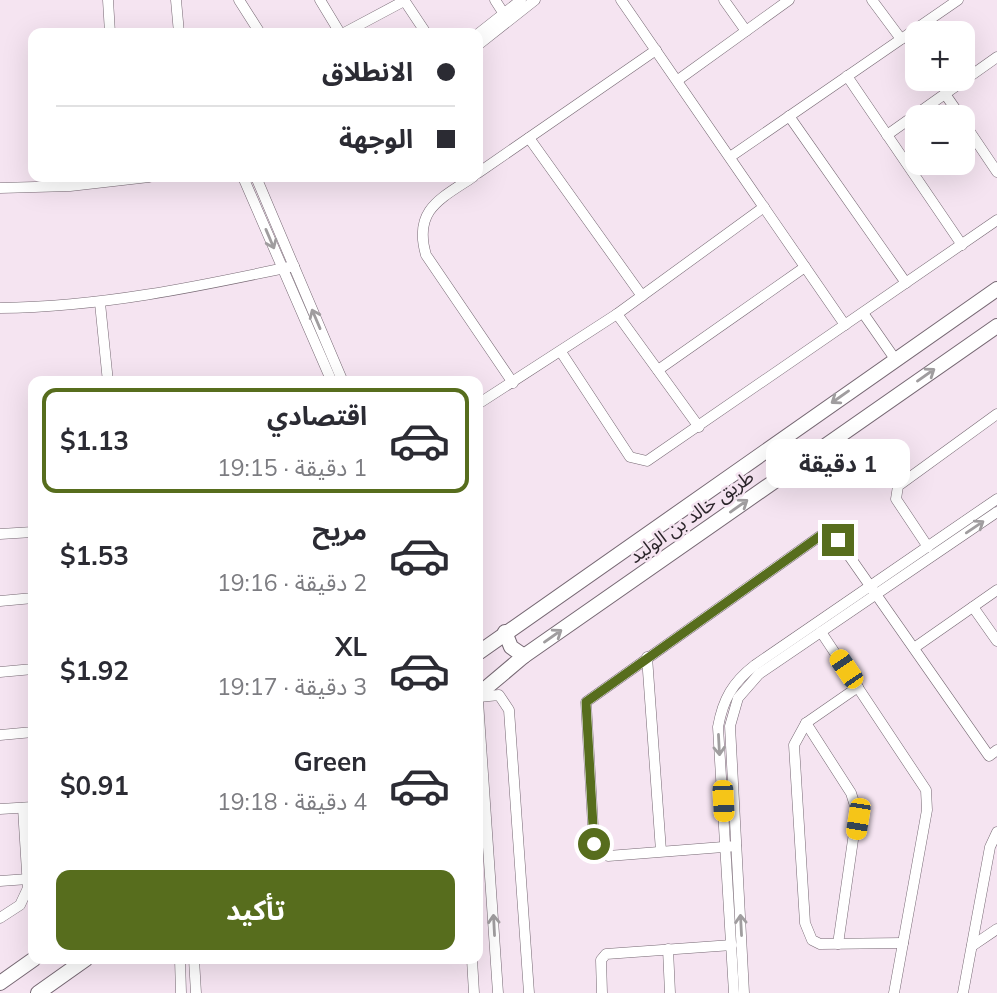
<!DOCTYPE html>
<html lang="ar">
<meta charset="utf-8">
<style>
:root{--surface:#fff;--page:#f2f2f3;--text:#2b2b33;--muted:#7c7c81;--line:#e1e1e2;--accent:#576d1d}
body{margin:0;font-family:Mulish,"Noto Sans Arabic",sans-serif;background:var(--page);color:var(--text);direction:rtl;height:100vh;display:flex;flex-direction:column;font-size:26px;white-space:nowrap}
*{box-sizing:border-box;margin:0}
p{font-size:23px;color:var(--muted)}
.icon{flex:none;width:38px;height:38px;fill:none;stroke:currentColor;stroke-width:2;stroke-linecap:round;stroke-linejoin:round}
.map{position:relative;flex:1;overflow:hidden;direction:ltr}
.details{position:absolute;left:28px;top:376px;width:455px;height:588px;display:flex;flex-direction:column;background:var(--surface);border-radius:14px;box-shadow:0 7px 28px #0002;direction:rtl}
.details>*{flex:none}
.guide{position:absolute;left:28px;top:28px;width:455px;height:154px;border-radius:14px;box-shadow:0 7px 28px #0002;direction:rtl;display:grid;align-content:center;height:154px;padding:0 28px;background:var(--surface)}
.controls{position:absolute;left:905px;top:21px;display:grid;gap:14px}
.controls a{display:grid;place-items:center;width:70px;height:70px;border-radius:14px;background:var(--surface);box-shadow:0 7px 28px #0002;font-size:35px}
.end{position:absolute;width:32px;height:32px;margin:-16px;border:9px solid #576d1d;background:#fff;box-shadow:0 0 0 4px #fff}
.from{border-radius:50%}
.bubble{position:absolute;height:49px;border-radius:14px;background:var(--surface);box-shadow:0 7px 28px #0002;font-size:23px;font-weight:700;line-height:49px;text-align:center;direction:rtl}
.car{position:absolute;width:21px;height:42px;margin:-21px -10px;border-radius:9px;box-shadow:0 0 5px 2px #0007;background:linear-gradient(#f5c518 24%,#345 0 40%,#f5c518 0 76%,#345 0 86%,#f5c518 0)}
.guide b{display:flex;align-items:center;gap:24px;height:66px;font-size:26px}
.guide b+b{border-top:2px solid var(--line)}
.guide i{width:18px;height:18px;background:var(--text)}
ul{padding:12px 0 0;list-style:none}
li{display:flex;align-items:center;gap:21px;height:105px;margin:0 14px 10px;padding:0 14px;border:4px solid transparent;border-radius:14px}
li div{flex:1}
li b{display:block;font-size:26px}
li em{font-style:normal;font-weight:700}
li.selected{border-color:var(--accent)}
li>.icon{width:63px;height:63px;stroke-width:1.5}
.primary-button{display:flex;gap:14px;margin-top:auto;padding:14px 28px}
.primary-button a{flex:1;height:80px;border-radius:14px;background:var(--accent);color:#fff;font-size:28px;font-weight:700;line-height:80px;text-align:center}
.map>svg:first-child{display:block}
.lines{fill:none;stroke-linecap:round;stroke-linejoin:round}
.street-casing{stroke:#766873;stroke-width:11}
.secondary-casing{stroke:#766873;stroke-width:16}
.street{stroke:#fff;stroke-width:10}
.secondary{stroke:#fff;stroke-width:14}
.oneway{stroke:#a09d9f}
.route{stroke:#576d1d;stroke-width:9}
.labels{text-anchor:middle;stroke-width:5;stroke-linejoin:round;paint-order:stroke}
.street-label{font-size:19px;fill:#2b252a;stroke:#f5e4f1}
</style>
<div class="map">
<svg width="997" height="993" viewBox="0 0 997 993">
<rect width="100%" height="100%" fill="#f5e4f1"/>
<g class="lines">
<g class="street-casing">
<g id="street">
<path d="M108 0 110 33"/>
<path d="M176 0 179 33"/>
<path d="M239 0 260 33"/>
<path d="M320 0 340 33"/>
<path d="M404 0 426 33"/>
<path d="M495 0 504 14"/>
<path d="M621 0 845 325"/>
<path d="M724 0 746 31"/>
<path d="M872 0 901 39"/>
<path d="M344 33 404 1"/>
<path d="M478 34 521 0"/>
<path d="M478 45 535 0"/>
<path d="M847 76 962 245"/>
<path d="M678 80 789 0"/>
<path d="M945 94 961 117"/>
<path d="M789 116 906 283"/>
<path d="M962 120 997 172"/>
<path d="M887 135 997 57"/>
<path d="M529 138 642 296"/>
<path d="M730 157 958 0"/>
<path d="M478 173 656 50"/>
<path d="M243 177 332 382"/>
<path d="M256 177 343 382"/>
<path d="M473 177C440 199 413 210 426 255L513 383"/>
<path d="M0 188 70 186 149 177"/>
<path d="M100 303 108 382"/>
<path d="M0 308C100 307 196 287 294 266"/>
<path d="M863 313 895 359"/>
<path d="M617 314 699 427"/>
<path d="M561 352 630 457 647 461 997 220"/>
<path d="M658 370 805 267"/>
<path d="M478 404 617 314 764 207"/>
<path d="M0 534 33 532"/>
<path d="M928 547 896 499 898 486 997 414"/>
<path d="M0 601 33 598"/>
<path d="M973 607 997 641"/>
<path d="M821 632 926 790 927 810 894 993"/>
<path d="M914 648 997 590"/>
<path d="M647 657 661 851"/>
<path d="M0 672 33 669"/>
<path d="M858 687 806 723 794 745 805 923 812 940 820 944 903 943"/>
<path d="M479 697 499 695 509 710 529 993"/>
<path d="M478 701 498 993"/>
<path d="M806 723 851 793 857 812 838 944"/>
<path d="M0 735 33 732"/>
<path d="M0 809 33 807"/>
<path d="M736 846 608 856 597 851 594 844 586 702 820 536 829 535 838 540 989 756 997 750"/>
<path d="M0 881 28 879"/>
<path d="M0 918 20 905 28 888 23 808"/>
<path d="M972 946 997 929"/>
<path d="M668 949 670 993"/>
<path d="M180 959 181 993"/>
<path d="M194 959 196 993"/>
<path d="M472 959 474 993"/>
<path d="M602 993 601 960 606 954 732 945"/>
<path d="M734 993 718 727C723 699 733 682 755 665L997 499"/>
<path d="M744 993 730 726 738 698 759 674 997 512"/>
<path d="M963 993 990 847 997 832"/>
</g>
</g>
<g class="secondary-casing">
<g id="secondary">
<path d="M505 632 511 647 524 656"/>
<path d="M478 653 997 289"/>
<path d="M480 693 524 656 997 326"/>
<path d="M0 983 34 959"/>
<path d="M38 993 86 959"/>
</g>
</g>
<use href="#street" class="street"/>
<use href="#secondary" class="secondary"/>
</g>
<defs><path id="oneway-shaft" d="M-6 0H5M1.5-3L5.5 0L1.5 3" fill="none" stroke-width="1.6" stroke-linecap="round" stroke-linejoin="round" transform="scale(1.75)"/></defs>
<g class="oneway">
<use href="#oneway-shaft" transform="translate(270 239) rotate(67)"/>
<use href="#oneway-shaft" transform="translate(316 319) rotate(-113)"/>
<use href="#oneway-shaft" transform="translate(926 375) rotate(-35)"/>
<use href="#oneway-shaft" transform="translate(840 397) rotate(145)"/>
<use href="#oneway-shaft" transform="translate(739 506) rotate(-35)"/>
<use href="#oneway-shaft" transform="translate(975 527) rotate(-34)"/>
<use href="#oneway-shaft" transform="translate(553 636) rotate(-35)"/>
<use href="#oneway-shaft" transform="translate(719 745) rotate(87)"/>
<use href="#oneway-shaft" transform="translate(494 925) rotate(-93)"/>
<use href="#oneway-shaft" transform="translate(741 925) rotate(-93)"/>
</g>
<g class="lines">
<path class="route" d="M594 844 586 702 820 536 829 535 838 540"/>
</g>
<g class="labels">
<g class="street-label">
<text transform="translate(691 516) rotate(-35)" y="7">طريق خالد بن الوليد</text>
</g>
</g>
</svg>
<div class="controls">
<a>+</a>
<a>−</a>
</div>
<i class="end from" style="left:594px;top:844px"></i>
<i class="end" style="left:838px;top:540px"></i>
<div class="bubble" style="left:766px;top:439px;width:144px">1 دقيقة</div>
<i class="car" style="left:846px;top:669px;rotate:326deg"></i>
<i class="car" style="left:723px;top:801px;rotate:177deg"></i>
<i class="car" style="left:858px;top:819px;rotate:189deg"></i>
<div class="guide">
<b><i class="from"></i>الانطلاق</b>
<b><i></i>الوجهة</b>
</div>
<section class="details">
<ul>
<li class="selected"><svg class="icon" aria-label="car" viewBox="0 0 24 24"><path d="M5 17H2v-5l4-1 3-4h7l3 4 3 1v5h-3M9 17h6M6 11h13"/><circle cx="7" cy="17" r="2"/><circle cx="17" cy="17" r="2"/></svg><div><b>اقتصادي</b><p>1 دقيقة · 19:15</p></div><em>$1.13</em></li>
<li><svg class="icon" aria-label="car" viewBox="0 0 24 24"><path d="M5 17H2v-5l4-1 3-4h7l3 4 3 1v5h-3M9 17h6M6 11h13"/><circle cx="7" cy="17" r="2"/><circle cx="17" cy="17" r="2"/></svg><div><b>مريح</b><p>2 دقيقة · 19:16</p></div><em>$1.53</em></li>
<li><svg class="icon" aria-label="car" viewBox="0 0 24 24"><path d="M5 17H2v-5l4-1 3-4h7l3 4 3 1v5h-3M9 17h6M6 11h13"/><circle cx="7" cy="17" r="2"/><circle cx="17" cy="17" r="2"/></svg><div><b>XL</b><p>3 دقيقة · 19:17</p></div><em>$1.92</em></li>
<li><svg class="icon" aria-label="car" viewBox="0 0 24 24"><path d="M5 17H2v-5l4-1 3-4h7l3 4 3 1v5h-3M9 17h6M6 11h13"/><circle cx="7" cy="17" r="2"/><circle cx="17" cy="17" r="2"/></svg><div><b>Green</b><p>4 دقيقة · 19:18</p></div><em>$0.91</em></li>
</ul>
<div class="primary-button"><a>تأكيد</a></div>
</section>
</div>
